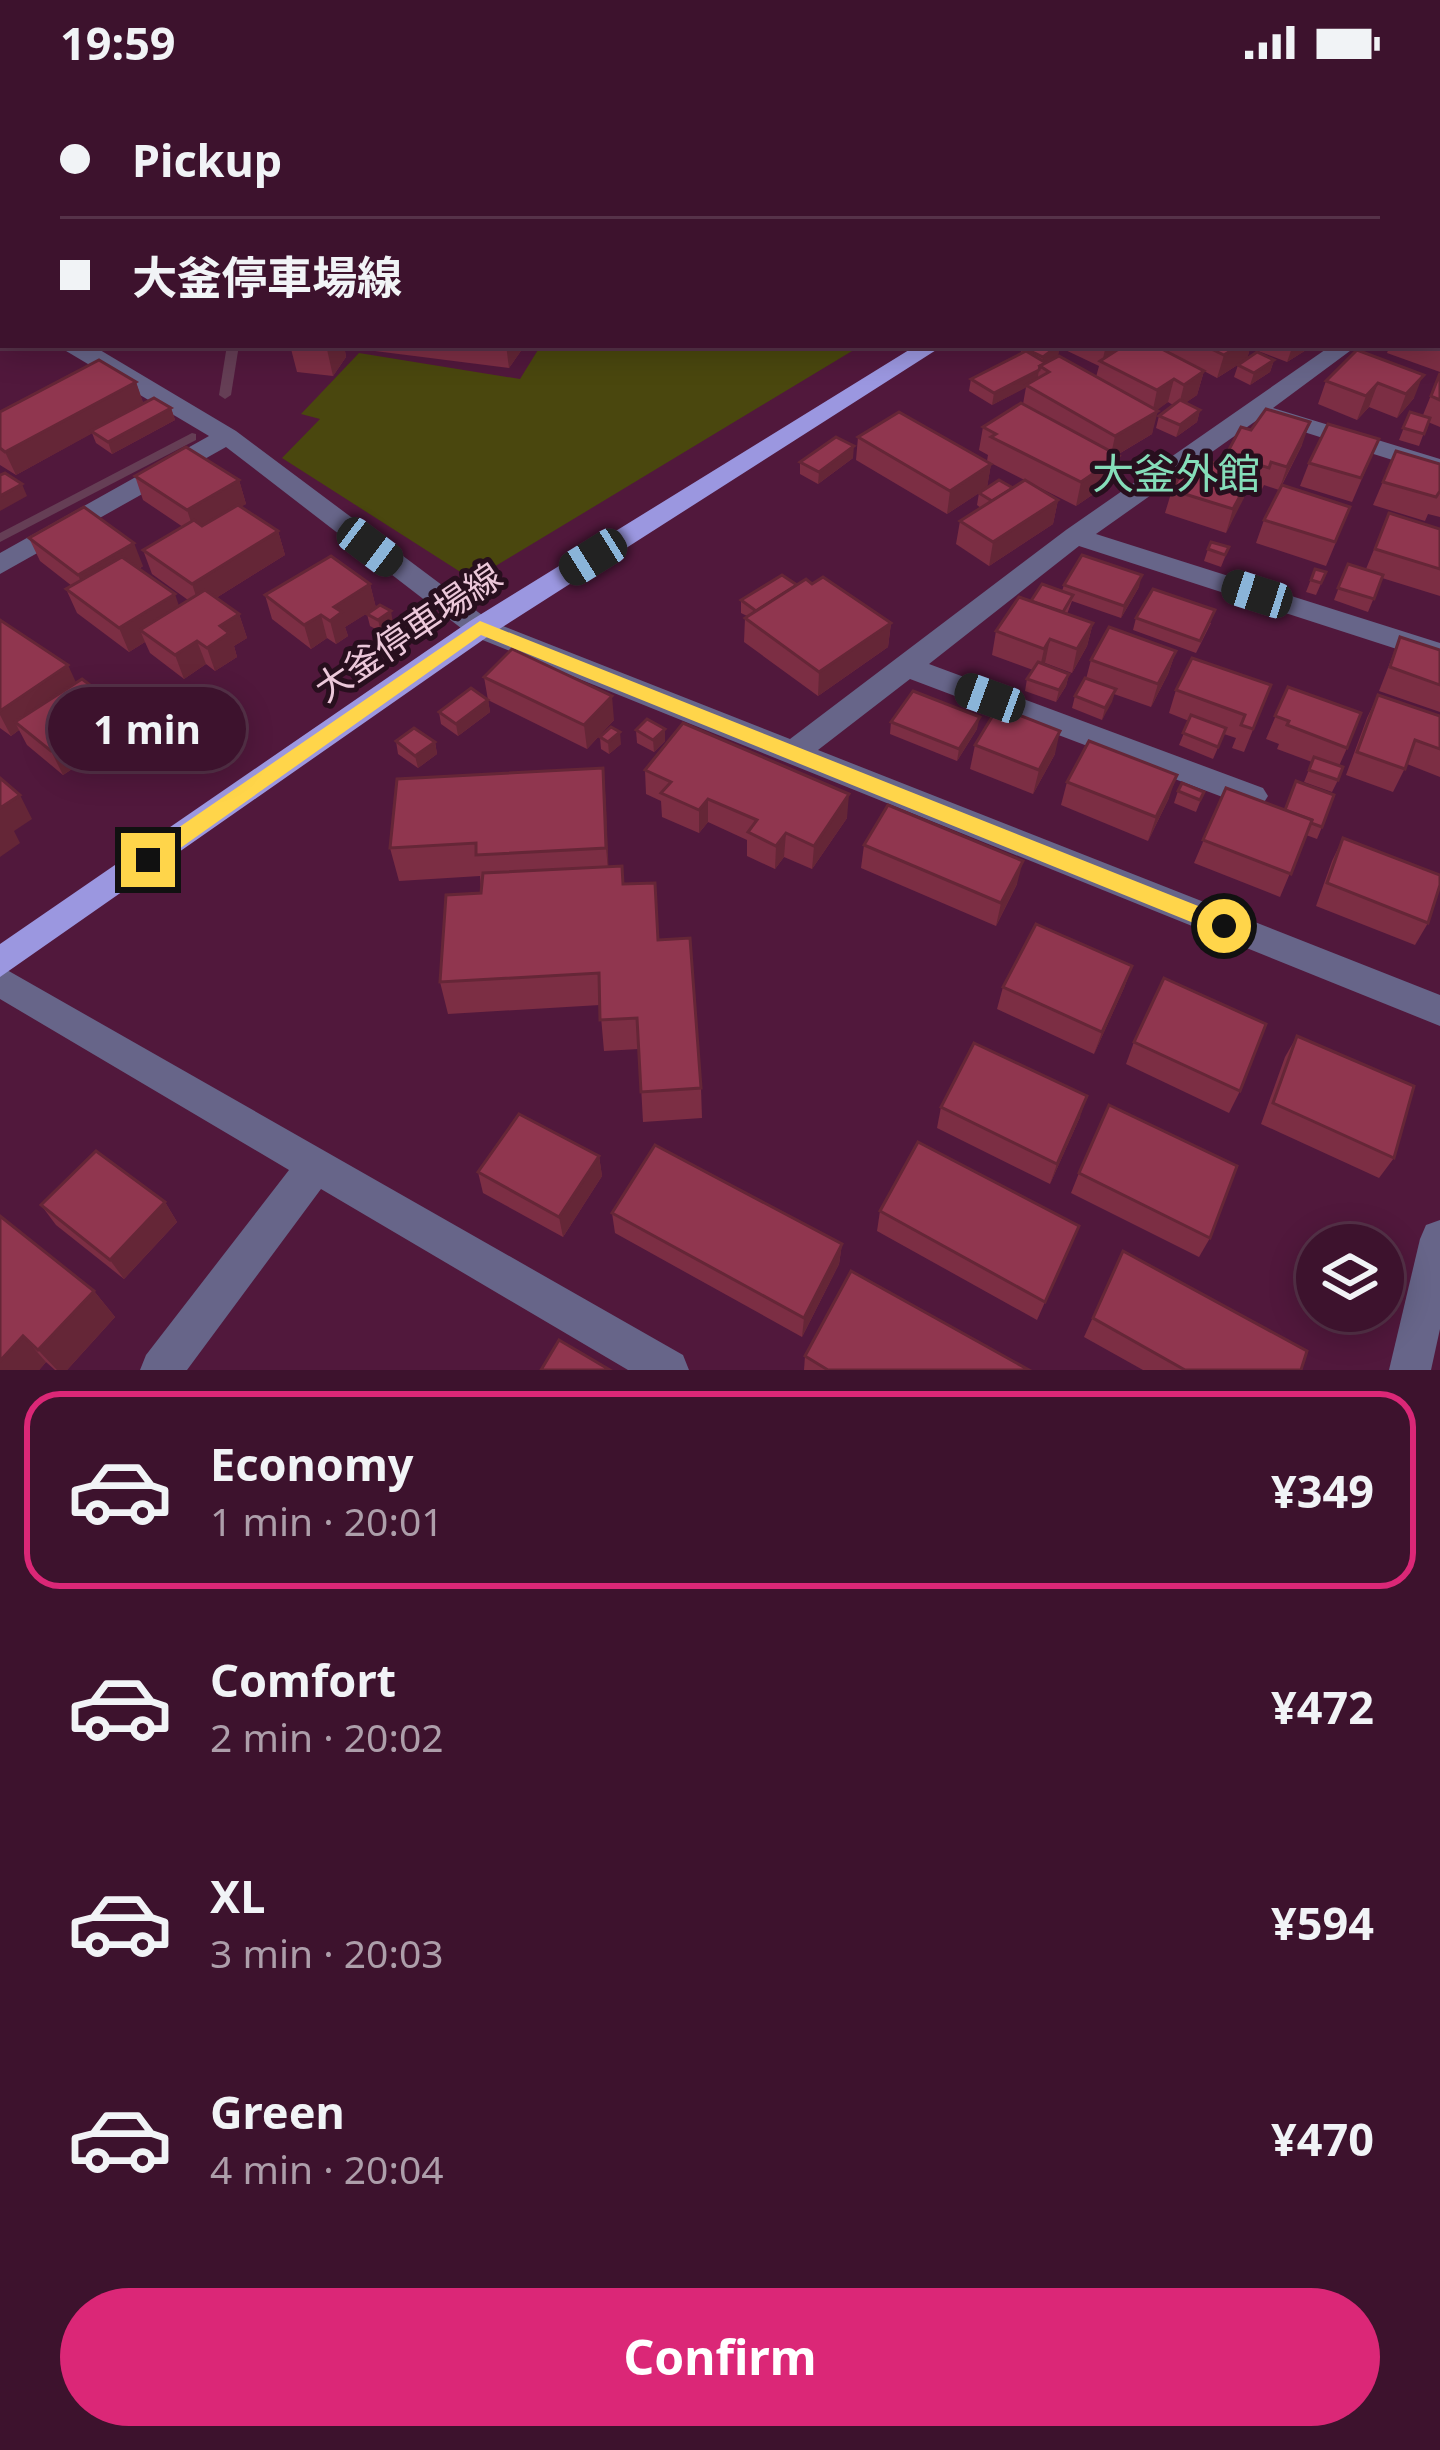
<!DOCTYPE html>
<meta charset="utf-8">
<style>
:root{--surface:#3d122d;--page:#441b35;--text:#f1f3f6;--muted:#ad9eaa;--line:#563249;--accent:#db2777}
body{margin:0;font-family:"Noto Sans","Noto Sans JP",sans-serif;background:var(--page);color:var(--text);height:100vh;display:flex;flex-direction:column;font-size:45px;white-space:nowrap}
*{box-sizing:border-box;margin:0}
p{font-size:39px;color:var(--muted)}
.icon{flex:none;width:66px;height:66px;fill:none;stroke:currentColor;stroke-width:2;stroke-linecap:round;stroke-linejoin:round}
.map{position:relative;height:1286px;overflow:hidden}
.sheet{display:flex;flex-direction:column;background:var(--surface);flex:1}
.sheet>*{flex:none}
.banner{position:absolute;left:0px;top:0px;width:1440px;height:264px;box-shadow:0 6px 30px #0003,0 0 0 3px var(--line);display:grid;align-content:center;height:264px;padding:0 60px;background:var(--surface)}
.controls{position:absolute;left:1296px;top:1140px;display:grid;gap:24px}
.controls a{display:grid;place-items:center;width:108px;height:108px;border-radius:50%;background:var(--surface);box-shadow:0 6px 30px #0003,0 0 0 3px var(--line);font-size:60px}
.end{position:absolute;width:54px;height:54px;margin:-27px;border:15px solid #ffd54a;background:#111;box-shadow:0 0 0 6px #111}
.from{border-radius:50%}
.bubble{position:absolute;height:84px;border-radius:42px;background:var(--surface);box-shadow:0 6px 30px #0003,0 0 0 3px var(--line);font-size:39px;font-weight:700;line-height:84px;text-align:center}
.car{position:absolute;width:36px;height:72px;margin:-36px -18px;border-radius:15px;box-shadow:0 0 9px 3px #0007;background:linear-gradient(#222 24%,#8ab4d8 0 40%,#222 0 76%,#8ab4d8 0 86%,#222 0)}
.banner b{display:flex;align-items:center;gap:42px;height:114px;font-size:45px}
.banner b+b{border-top:3px solid var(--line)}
.banner i{width:30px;height:30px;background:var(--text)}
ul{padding:21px 0 0;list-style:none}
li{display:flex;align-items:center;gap:36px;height:198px;margin:0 24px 18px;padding:0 36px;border:6px solid transparent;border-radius:36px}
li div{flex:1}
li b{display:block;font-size:45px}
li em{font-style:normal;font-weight:700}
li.current{border-color:var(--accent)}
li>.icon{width:108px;height:108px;stroke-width:1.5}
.action{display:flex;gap:24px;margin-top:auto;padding:24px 60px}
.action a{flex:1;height:138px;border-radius:72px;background:var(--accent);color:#fff;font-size:48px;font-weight:700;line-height:138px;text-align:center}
.status{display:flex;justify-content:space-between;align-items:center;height:84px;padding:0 60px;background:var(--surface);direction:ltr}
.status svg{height:33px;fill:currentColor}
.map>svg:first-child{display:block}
.green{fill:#4a470e}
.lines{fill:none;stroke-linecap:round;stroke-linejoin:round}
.stream{fill:#653e55;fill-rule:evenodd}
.minor{fill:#676589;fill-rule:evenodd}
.major{fill:#9b97e0;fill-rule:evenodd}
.wall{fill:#7c2e44;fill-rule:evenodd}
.shaded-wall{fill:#652637}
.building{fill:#90364f;stroke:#652637;stroke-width:3}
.route{fill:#ffd54a}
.labels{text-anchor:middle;stroke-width:10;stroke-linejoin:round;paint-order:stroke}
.street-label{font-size:36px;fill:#ecc8da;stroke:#280f1e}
.quarter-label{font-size:42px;fill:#85ddb9;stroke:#280f1e}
</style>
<div class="status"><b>19:59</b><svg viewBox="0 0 49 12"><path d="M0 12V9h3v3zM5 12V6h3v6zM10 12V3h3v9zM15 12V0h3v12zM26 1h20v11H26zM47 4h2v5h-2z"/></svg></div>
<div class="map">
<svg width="1440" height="1286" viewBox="0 0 1440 1286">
<rect width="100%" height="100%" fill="#51183c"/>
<path class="green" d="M541 261H862L479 492 462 489 282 374 320 335 301 330 359 269 520 295Z"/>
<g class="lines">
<g class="stream">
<path d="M227 261H239L231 311 225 315 219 311Z"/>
<path d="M192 349 196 350V356L0 458V449Z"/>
</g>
<g class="minor">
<path d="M1023 0H1049L1051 3H1025Z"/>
<path d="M1437 222 1440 223V237L1437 236Z"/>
<path d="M0 230 3 231V246L0 245Z"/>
<path d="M56 261 95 263 236 347 490 537 790 655 1066 446 1332 261H1358L1273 324 1440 375V391L1260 334 1096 450 1440 559V579L1079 462 929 580 1263 704 1268 712 1263 720H1241L910 595 818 666 1440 911V942L470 551 226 363 0 490V469L209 352Z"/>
<path d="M0 882 683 1271 689 1286H628L321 1105 187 1286H140L146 1271 289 1086 0 915Z"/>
<path d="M1440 1136V1245L1431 1286H1389L1420 1155 1426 1141Z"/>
</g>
<g class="major">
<path d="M1377 0H1398L1375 3Z"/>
<path d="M917 261H944L490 551 0 893V860L470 537Z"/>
</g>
</g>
<g class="wall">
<path d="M674 0H832L829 3H670Z"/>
<path d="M1118 0H1252V3H1130Z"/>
<path d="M1437 30 1440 31V76H1437Z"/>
<path d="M1437 102 1440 103V148H1437Z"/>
<path d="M1437 167 1440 168V218L1437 217Z"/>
<path d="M1440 230V288L1387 269 1390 261H1437Z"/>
<path d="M290 261H344L346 273 333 292 297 288Z"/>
<path d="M366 261H525L509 284 367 266Z"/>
<path d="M1025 261H1314L1287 278 1250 264 1247 275 1217 294 1204 287 1197 311 1185 319 1200 326 1197 338 1176 353 1156 344 1159 332 1173 321 1168 318 1156 326 1152 350 1117 371 1114 396 1076 422 987 377 988 371 979 366 983 343 1023 320 1026 303 992 321 969 307 971 295 1021 269 1022 263ZM1059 263 1099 282 1096 293 1058 272Z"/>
<path d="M1357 266 1414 314 1397 334 1369 323 1357 336 1318 320 1326 297Z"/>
<path d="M1274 276 1270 288 1250 301 1234 293 1238 281Z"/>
<path d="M1440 289V343L1428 338 1419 362 1399 356 1410 328 1423 331Z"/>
<path d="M136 298 143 319 171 324 175 336 112 370 96 359 92 349 16 391 0 381V328Z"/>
<path d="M858 353 991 380 987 403 1013 404 1058 416 1053 440 989 482 956 460 960 437 981 424 977 421 979 409 947 430 856 376Z"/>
<path d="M1379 355 1352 418 1300 402 1309 379Z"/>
<path d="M1302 361 1282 401 1341 446 1326 482 1256 459 1264 436 1279 406 1264 401 1261 407 1248 403 1226 449 1165 429 1172 406 1222 381 1226 371Z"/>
<path d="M1396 367 1440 380V433L1428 430 1425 437 1373 421Z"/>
<path d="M853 374 818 400 800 390V378Z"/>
<path d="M135 392 239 396 246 420 241 422 278 447 285 471 216 514 239 530 247 554 234 562 237 573 215 587 206 580 184 595 150 569 145 558 129 568 77 529 66 505 72 502 40 477 29 454 143 482 139 485 179 522 188 516 152 490 143 466 183 443 143 416Z"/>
<path d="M1389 429 1440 445V512L1382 494 1368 528 1334 516 1348 480 1366 485Z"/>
<path d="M1229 463 1221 483 1204 477 1208 465Z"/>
<path d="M1315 485 1326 488 1316 511 1306 508Z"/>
<path d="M370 500 376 524 393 539 381 548 370 542 367 530 372 526 345 543 348 552 336 560 327 554 311 565 272 535 265 511Z"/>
<path d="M812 500 891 539 888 563 818 612 744 558 745 534 747 532 741 529V516L797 501Z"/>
<path d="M1064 501 1139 503 1121 534 1072 517 1067 530 1093 539 1087 562 1072 589 1045 579 1044 580 1069 590 1066 602 1056 618 1025 607 1027 595 1033 586 992 571 996 547 1031 517 1062 507Z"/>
<path d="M1136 534 1211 539 1196 569 1133 546Z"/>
<path d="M0 536 76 599 119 623 129 647 63 691 27 661 19 646 11 652 0 644Z"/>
<path d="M1400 553 1440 566V628L1379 607Z"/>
<path d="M1176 567 1168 590 1151 623 1114 610 1102 636 1072 624 1075 612 1086 595 1091 576Z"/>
<path d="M484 593 614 636 587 665 488 616 490 628 458 652 441 640 439 628 488 616Z"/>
<path d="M1271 601 1244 668 1232 664 1236 654 1224 650 1213 675 1179 661 1189 637 1169 629 1176 606Z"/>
<path d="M1288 603 1347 664 1339 682 1338 696 1332 708 1304 698 1312 678 1277 665 1279 660 1266 655Z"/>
<path d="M1378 611 1440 632V693L1407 680 1393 708 1346 691 1367 634Z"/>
<path d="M891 638 977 645 957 677 890 650Z"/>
<path d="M665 645V657L654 668 637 659 636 646Z"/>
<path d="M600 653 621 660 609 670 601 665Z"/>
<path d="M396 657 435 658 437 670 418 684 398 670Z"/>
<path d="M975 661 1055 670 1033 710 970 685Z"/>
<path d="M603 684 608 782 623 800 658 856 701 1004 702 1034 643 1038 639 965 604 967 600 921 448 930 440 898 481 809 480 792 399 797 390 764Z"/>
<path d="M645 686 847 734 812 785 784 773 775 785 747 772V756L708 738 699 749 662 733 661 717 646 710Z"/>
<path d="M1067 698 1169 714 1148 757 1061 721Z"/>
<path d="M1226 704 1322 743 1317 755 1306 751 1280 813 1194 779Z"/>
<path d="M1178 707 1204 708 1196 728 1174 719Z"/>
<path d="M1343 754 1428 839 1415 861 1316 822 1332 777Z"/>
<path d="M864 761 1017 800 996 842 861 784Z"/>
<path d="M1132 882 1124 904 1094 970 997 925 1003 903Z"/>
<path d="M1297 952 1394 1074 1379 1094 1261 1040 1285 973Z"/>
<path d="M1134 958 1240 1007 1229 1029 1126 980Z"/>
<path d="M941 1023 1080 1033 1050 1100 937 1044Z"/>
<path d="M599 1072 602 1092 563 1153 483 1109 478 1088Z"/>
<path d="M1079 1089 1210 1154 1199 1173 1071 1109Z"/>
<path d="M165 1118 177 1138 124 1195 56 1141 41 1121Z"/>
<path d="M880 1127 1079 1142 1037 1236 877 1147Z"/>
<path d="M612 1129 842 1160 839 1180 802 1253 615 1149Z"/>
<path d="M0 1132 94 1207 115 1233 67 1286H55L46 1278 39 1286H0Z"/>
<path d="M1123 1167 1301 1286H1143L1084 1253Z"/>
<path d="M805 1272 1029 1286H804Z"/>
</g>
<g class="shaded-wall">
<path d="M326 261H344L346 273 333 292Z"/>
<path d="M506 261H525L509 284Z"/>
<path d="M1060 261 1058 272 1041 285 1043 273Z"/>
<path d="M1106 261H1135L1102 279Z"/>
<path d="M1240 261H1251L1247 275 1217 294 1224 271Z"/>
<path d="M1293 261H1314L1287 278Z"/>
<path d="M1274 276 1270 288 1250 301 1254 289Z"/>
<path d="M1039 286 1037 298 992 321 994 309Z"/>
<path d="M1204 287 1197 311 1178 324 1184 301Z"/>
<path d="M1423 291 1414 314 1397 334 1406 310Z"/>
<path d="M1174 295 1168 318 1152 330 1157 306Z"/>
<path d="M136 298 144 321 16 391 5 368Z"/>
<path d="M1378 299 1369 323 1357 336 1366 312Z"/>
<path d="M171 324 175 336 112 370 108 358Z"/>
<path d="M1200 326 1197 338 1176 353 1180 341Z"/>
<path d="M1158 327 1152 350 1110 375 1115 352Z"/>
<path d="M1310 338 1302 361 1279 406 1287 383Z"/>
<path d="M854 362 853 374 818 400 819 388Z"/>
<path d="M1119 372 1114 396 1076 422 1081 398Z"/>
<path d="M991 380 987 404 947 430 950 407Z"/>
<path d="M1252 390 1244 414 1226 449 1233 425Z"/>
<path d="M239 396 246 420 195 450 187 426Z"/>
<path d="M22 400 27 412 0 427V412Z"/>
<path d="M1058 416 1053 440 989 482 993 458Z"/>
<path d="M278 447 285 471 200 524 192 500Z"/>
<path d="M134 459 143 482 88 514 78 491Z"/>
<path d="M1142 491 1139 503 1121 534 1124 522Z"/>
<path d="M370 500 376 524 345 543 348 552 336 560 330 537 334 523Z"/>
<path d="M175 510 183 534 140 546 145 558 129 568 119 544Z"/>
<path d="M391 527 393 539 381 548 378 536Z"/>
<path d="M239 530 247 554 234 562 237 573 215 587 207 564 220 542Z"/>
<path d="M321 531 327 554 311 565 304 541Z"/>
<path d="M891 539 888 563 818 612 819 588Z"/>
<path d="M1093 539 1087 562 1072 589 1077 565Z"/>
<path d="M1050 555 1045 579 1039 588 1044 565Z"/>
<path d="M197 557 206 580 184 595 175 571Z"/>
<path d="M1176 567 1168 590 1151 623 1158 600Z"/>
<path d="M68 581 79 605 15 638 19 646 11 652 0 631V627Z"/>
<path d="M1069 590 1066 602 1056 618 1059 606Z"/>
<path d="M1116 605 1112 618 1102 636 1105 624Z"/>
<path d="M612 612 614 636 587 665 584 641Z"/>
<path d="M488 616 490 628 458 652 456 640Z"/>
<path d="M119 623 129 647 63 691 51 667Z"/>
<path d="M980 633 977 645 957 677 959 665Z"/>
<path d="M665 645V657L654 668 653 656Z"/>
<path d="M1060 647 1055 670 1033 710 1039 686Z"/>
<path d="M620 648 621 660 609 670 608 658Z"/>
<path d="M435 658 437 670 418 684 415 672Z"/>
<path d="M603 684 606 718 609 797 606 764Z"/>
<path d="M1177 691 1169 714 1148 757 1156 733Z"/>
<path d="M849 710 847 734 812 785 814 762Z"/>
<path d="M20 711 32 735 14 747 20 759 0 773V724Z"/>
<path d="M708 715V738L699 749V726Z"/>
<path d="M786 749 784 773 775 785 776 762Z"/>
<path d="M1023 777 1017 800 996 842 1001 819Z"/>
<path d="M1132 882 1124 904 1094 970 1102 948Z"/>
<path d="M1087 1012 1080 1033 1050 1100 1057 1080Z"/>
<path d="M599 1072 602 1092 563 1153 559 1133Z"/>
<path d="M165 1118 177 1138 124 1195 110 1176Z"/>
<path d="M842 1160 839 1180 802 1253 804 1234Z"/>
<path d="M94 1207 115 1233 67 1286H57L38 1266Z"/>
<path d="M23 1252 46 1278 39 1286H0V1277Z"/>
</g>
<g class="building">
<path d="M440 0H625L638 3H511L504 1 502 3H435Z"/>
<path d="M674 0H766L764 3H670Z"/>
<path d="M1204 0H1245L1242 3H1216Z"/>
<path d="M1438 0H1440V16H1437Z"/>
<path d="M1437 30 1440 31V53H1437Z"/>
<path d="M1437 102 1440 103V124L1437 123Z"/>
<path d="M1437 167 1440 168V193L1437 192Z"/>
<path d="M1437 232 1440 233V262L1437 260Z"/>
<path d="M1025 261H1059L1043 273 1022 263Z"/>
<path d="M1125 261H1154L1204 287 1184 301 1174 295 1157 306 1100 277Z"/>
<path d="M1203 261H1240L1224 271Z"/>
<path d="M1357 266 1424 291 1406 310 1378 299 1366 312 1326 297Z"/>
<path d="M1026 267 1046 279 1040 282 1039 286 994 309 971 295Z"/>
<path d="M1257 268 1274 276 1254 289 1238 281Z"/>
<path d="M1059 272 1158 327 1115 352 1026 301 1049 288 1040 282Z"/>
<path d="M99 276 136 298 5 368 0 364V328Z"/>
<path d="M1440 289V316L1431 312Z"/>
<path d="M154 314 171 324 108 358 91 347Z"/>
<path d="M1180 316 1200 326 1180 341 1159 332Z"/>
<path d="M1021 319 1119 372 1081 398 991 353 996 350 983 343Z"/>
<path d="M1266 325 1310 338 1287 383 1271 378 1269 384 1226 371 1241 343 1251 346Z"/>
<path d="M899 328 991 380 950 407 858 353Z"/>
<path d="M1410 328 1430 334 1424 350 1403 344Z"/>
<path d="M1328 340 1379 355 1361 394 1309 379Z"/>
<path d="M836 353 854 362 819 388 800 378Z"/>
<path d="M186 363 239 396 187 426 135 392Z"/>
<path d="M1396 367 1440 380V407L1436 413 1383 398Z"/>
<path d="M1191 372 1252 390 1233 425 1172 406Z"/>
<path d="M5 389 22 400 0 412V391Z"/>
<path d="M999 396 1013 404 992 417 979 409Z"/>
<path d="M1025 396 1058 416 993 458 960 437Z"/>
<path d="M1282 401 1350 423 1335 458 1264 436Z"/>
<path d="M238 421 278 447 192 500 143 466 194 436 202 442Z"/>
<path d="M84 423 134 459 78 491 29 454Z"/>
<path d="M1389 429 1440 445V485L1375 465Z"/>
<path d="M1211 458 1229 463 1225 471 1208 465Z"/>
<path d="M1082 471 1142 491 1124 522 1064 501Z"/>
<path d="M331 472 370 500 334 523 342 528 330 537 321 531 304 541 265 511Z"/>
<path d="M122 473 175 510 119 544 66 505Z"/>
<path d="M1348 480 1383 491 1374 515 1338 504Z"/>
<path d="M1315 485 1326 488 1321 499 1311 496Z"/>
<path d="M782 491 797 501 756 527 741 516Z"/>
<path d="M823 493 891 539 819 588 745 534 806 495 812 500Z"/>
<path d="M1042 500 1073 511 1063 528 1031 517Z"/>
<path d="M1153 505 1215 526 1200 557 1136 534Z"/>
<path d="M205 506 239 530 220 542 229 549 207 564 197 557 175 571 140 546Z"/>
<path d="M1019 513 1093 539 1077 565 1050 555 1044 565 996 547Z"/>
<path d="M380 521 391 527 378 536 367 530Z"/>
<path d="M0 536 68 581 0 627Z"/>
<path d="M1109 543 1176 567 1158 600 1091 576Z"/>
<path d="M1400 553 1440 566V601L1390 583Z"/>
<path d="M512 565 612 612 584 641 484 593Z"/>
<path d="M1192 574 1271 601 1253 645 1241 641 1245 631 1176 606Z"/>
<path d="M1038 578 1069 590 1059 606 1027 595Z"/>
<path d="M1085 594 1116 605 1105 624 1075 612Z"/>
<path d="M82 595 119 623 51 667 15 638Z"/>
<path d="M1288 603 1361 629 1347 664 1287 641 1289 637 1275 632Z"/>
<path d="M471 604 488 616 456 640 439 628Z"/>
<path d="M913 607 980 633 959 665 891 638Z"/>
<path d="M1378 611 1440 632V665L1415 656 1405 685 1357 668Z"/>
<path d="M998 623 1060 647 1039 686 975 661Z"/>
<path d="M1191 631 1226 644 1218 663 1183 649Z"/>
<path d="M647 635 665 645 653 656 636 646Z"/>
<path d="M683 639 849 710 814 762 786 749 776 762 748 748 757 736 708 715 699 726 661 709 671 698 645 686Z"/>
<path d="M611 643 620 648 608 658 600 653Z"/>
<path d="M414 644 435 658 415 672 396 657Z"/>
<path d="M1089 657 1177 691 1156 733 1067 698Z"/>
<path d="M1314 673 1343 683 1338 696 1309 686Z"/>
<path d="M603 684 606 764 476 771V759L390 764 397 695Z"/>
<path d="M0 694 20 711 0 724Z"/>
<path d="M1296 697 1334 711 1322 743 1311 739 1312 736 1285 726Z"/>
<path d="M1182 699 1204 708 1200 716 1178 707Z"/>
<path d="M1226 704 1312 736 1291 790 1203 756Z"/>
<path d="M888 721 1023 777 1001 819 864 761Z"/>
<path d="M1343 754 1440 791V801L1428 839 1327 799Z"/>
<path d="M622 782 623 800 655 799 658 856 690 854 701 1004 641 1008 637 934 600 936 599 889 440 898 446 811 481 809 483 789Z"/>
<path d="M1036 840 1132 882 1102 948 1003 903Z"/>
<path d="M1164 894 1266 940 1240 1007 1134 958Z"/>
<path d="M1297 952 1414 1002 1394 1074 1273 1019Z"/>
<path d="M974 959 1087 1012 1057 1080 941 1023Z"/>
<path d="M1109 1021 1237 1082 1210 1154 1079 1089Z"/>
<path d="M519 1030 599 1072 559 1133 478 1088Z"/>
<path d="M918 1058 1079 1142 1045 1218 880 1127Z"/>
<path d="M655 1061 842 1160 804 1234 612 1129Z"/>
<path d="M96 1067 165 1118 110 1176 41 1121Z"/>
<path d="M0 1132 94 1207 38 1266 23 1252 0 1277Z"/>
<path d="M1123 1167 1307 1267 1301 1286H1185L1093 1234Z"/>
<path d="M851 1187 1029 1286H828L805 1272Z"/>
<path d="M559 1256 610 1286H541Z"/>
</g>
<path class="route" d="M480 537 1231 835 1235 842 1224 851 1216 848 481 551 155 782H140V770Z"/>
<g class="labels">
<g class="street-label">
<text transform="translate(408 548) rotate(-34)" y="13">大釜停車場線</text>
</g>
<g class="quarter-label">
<text x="1176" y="405">大釜外館</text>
</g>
</g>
</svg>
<div class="controls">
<a><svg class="icon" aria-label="layers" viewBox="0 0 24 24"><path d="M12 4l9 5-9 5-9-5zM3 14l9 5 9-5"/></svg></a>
</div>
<i class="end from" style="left:1224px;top:842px"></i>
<i class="end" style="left:148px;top:776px"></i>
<div class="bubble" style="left:48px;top:603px;width:198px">1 min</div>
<i class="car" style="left:370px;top:463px;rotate:127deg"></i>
<i class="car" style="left:593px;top:473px;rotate:238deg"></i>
<i class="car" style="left:1257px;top:510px;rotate:288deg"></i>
<i class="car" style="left:990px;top:614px;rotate:290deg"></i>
<div class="banner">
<b><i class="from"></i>Pickup</b>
<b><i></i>大釜停車場線</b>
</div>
</div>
<section class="sheet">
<ul>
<li class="current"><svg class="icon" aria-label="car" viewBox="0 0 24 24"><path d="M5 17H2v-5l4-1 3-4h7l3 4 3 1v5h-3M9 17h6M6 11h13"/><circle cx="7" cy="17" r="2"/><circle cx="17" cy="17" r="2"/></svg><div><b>Economy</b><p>1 min · 20:01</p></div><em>¥349</em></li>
<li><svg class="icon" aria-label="car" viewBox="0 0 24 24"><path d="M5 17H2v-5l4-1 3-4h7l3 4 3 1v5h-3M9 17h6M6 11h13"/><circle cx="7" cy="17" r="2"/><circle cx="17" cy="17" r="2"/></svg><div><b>Comfort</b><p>2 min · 20:02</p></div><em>¥472</em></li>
<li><svg class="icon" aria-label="car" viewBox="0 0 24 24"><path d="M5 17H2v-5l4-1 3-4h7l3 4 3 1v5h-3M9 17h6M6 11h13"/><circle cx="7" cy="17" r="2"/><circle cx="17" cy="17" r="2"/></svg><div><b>XL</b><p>3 min · 20:03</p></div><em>¥594</em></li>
<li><svg class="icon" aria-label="car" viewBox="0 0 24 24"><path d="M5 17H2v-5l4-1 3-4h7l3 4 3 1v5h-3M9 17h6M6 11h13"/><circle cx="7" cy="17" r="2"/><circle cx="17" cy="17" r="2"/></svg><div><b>Green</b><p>4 min · 20:04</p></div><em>¥470</em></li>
</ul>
<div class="action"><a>Confirm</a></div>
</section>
